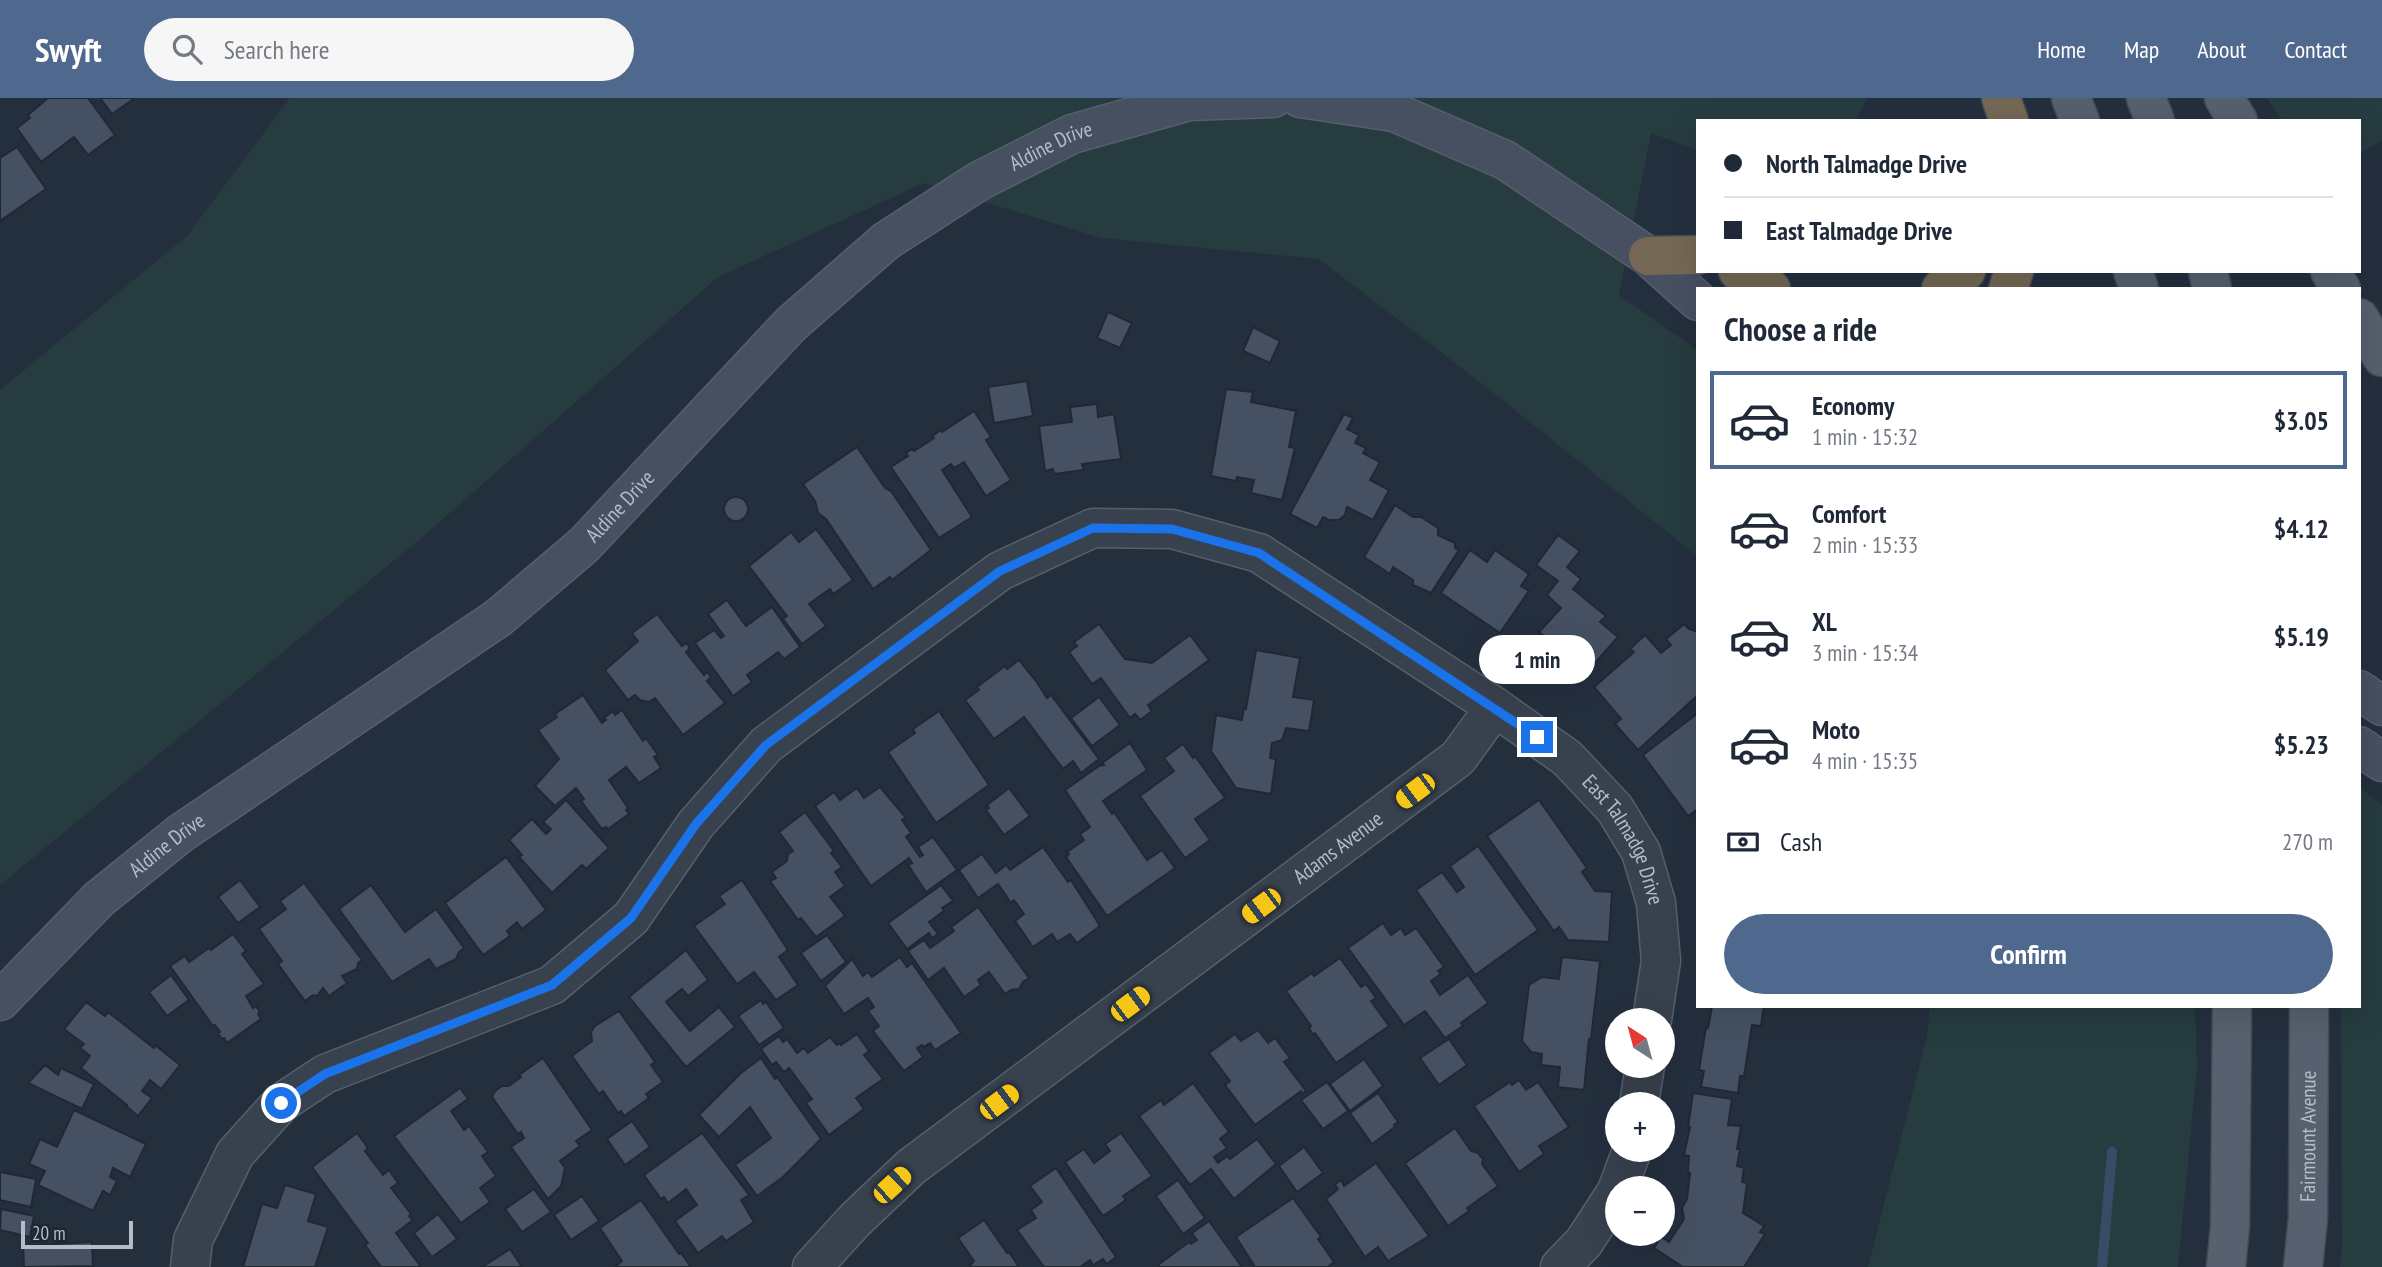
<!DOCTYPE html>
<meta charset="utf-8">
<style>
:root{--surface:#fff;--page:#f6f6f7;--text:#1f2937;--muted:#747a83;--line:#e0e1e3;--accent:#4f688e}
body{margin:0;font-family:"PT Sans Narrow",sans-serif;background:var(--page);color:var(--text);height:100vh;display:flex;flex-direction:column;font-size:26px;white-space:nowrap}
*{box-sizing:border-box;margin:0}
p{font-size:23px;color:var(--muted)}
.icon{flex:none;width:38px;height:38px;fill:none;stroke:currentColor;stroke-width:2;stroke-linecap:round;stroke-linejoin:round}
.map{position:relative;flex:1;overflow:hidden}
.side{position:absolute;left:1696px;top:189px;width:665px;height:721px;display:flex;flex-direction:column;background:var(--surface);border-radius:0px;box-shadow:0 7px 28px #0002}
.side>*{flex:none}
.hud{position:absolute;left:1696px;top:21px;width:665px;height:154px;border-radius:0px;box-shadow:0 7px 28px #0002;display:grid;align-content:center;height:154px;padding:0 28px;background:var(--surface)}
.needle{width:46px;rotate:324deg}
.tools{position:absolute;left:1605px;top:910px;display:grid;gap:14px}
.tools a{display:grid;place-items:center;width:70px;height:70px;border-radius:50%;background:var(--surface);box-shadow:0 7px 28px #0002;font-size:35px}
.scale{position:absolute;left:21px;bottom:18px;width:112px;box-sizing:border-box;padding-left:7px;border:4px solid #b4bcc9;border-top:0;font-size:19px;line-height:24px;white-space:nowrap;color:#b4bcc9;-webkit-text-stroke:5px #1d2633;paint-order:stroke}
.end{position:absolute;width:32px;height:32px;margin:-16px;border:9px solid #1a73e8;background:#fff;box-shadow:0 0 0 4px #fff}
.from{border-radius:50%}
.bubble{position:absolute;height:49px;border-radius:24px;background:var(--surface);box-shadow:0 7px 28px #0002;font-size:23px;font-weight:800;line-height:49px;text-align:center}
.car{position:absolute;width:21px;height:42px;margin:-21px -10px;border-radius:9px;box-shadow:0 0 5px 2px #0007;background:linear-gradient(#f5c518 24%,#345 0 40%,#f5c518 0 76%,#345 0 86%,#f5c518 0)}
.hud b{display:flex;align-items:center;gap:24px;height:66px;font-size:26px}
.hud b+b{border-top:2px solid var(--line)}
.hud i{width:18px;height:18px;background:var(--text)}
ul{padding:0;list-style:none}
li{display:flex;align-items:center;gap:21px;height:98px;margin:0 14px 10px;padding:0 14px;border:4px solid transparent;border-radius:0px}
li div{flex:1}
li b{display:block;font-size:26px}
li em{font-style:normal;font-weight:800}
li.active{border-color:var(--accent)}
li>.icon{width:63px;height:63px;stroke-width:1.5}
h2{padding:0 28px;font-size:32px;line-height:84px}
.pay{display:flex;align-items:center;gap:18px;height:77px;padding:0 28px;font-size:26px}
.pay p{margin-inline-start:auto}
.primary-button{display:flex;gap:14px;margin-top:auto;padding:14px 28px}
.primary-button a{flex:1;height:80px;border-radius:42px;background:var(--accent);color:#fff;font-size:28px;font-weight:800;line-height:80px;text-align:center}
header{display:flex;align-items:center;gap:42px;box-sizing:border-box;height:98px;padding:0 35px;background:var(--accent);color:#fff}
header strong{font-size:33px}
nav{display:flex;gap:38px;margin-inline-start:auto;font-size:24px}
.search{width:490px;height:63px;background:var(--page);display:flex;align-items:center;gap:18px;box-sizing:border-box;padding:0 24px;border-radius:38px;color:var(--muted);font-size:26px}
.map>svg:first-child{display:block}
.green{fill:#263c3f}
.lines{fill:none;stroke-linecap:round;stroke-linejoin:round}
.stream{stroke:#394c67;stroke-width:10}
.building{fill:#455162;stroke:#1f2835;stroke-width:2}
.street-casing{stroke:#565f6c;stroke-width:41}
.secondary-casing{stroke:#565f6c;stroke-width:41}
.primary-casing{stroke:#414a57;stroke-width:41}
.highway-casing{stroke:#434c59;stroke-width:41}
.street{stroke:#38414e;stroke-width:38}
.secondary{stroke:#465061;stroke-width:38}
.primary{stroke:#56606e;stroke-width:38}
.highway{stroke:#746855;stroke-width:38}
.route{stroke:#1a73e8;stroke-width:9}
.labels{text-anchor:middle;stroke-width:5;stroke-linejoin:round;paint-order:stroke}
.street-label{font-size:21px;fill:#b4bcc9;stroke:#1d2633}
</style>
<header>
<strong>Swyft</strong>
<div class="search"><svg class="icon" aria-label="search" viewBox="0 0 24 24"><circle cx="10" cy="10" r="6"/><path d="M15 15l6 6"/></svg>Search here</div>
<nav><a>Home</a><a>Map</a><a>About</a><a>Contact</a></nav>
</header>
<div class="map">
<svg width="2382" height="1169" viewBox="0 0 2382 1169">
<rect width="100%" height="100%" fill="#242f3e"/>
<g class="green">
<path d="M290 0H1867L1855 23H1698L1697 52 1651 35 1619 197 1697 252V458L1481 285 1319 161 1101 140 924 85 718 179 419 442 0 787V292L187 138Z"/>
<path d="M2267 0H2382V42L2359 56V23H2282Z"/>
<path d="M2359 689 2382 707V1169H2340L2342 1149 2341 908H2359Z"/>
<path d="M1930 908H2195L2197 970 2178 1169H1868L1927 938Z"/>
</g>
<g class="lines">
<path class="stream" d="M2102 1169 2112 1054"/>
</g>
<g class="building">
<path d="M48 0H88L115 37 88 57 74 39 41 64 17 30 30 20 28 17Z"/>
<path d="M100 0H135L112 16Z"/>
<path d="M17 49 46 91 0 123V60Z"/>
<path d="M1108 214 1132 225 1120 250 1097 240Z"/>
<path d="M1253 229 1280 243 1270 265 1243 253Z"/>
<path d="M1027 283 1033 318 994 325 988 289Z"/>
<path d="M1226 291 1253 294 1251 304 1296 313 1289 349 1295 350 1282 402 1251 395 1254 382 1237 379 1236 383 1211 378Z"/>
<path d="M1097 306 1098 319 1114 316 1121 361 1082 366 1084 372 1054 376 1053 371 1045 373 1039 328 1072 324 1070 309Z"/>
<path d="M974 313 991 339 986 342 1011 382 986 398 964 364 954 370 951 366 942 372 972 419 939 440 891 369 908 358 906 355 912 351 914 353 934 340 932 338 941 332 942 334Z"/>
<path d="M1344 316 1353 320 1347 331 1359 337 1355 345 1366 350 1363 355 1380 364 1370 382 1389 392 1373 422 1347 409 1345 417 1339 422H1329L1323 419 1317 430 1290 416Z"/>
<path d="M857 349 885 390 891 393 931 452 892 482 890 479 873 491 826 421 818 415 815 403 803 386Z"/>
<circle cx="736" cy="411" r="12"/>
<path d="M1395 407 1413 419H1421L1438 430V437L1455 445V450L1459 452 1431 495 1413 487V482L1393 469 1390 476 1364 459Z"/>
<path d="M816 431 853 482 833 496 830 491 809 506 826 528 802 546 783 521 787 518 749 468 791 434 799 444Z"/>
<path d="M1558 437 1580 453 1567 469 1581 481 1573 491 1606 518 1600 524 1618 539 1586 575 1574 566 1562 579 1540 558 1552 545 1539 534 1561 510 1547 497 1558 483 1536 467Z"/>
<path d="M1470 452 1487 464 1495 452 1529 476 1521 488 1529 493 1500 535 1441 495Z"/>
<path d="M727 502 746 528 772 509 800 549 784 561 778 554 747 577 752 584 733 598 695 545 714 532 721 540 724 538 708 516Z"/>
<path d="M657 516 682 548 686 545 690 550 686 554 704 577 707 574 711 579 707 583 725 605 683 637 655 600 649 604 640 602 635 597 628 602 605 572 638 543 632 535Z"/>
<path d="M1099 526 1125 561 1152 565 1190 537 1209 562 1148 607 1152 613 1140 622 1135 616 1130 620 1101 580 1092 586 1069 554 1077 548 1074 544Z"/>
<path d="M1684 526 1689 531 1698 534V597L1638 652 1615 626 1621 621 1594 589 1634 554 1630 551 1645 537 1661 555 1671 547 1666 541Z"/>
<path d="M1256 552 1300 560 1293 599 1314 602 1309 633 1286 630 1282 642 1272 645 1270 660 1276 661 1271 696 1236 690 1211 653 1216 617 1242 622 1244 610 1246 611Z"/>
<path d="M1019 562 1036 583 1047 600 1051 597 1099 661 1081 675 1073 663 1063 671 1024 619 994 641 965 602 979 592 977 589 1005 568 1007 571Z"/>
<path d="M583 597 602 625 606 622 604 620 613 613 615 617 622 612 643 643 646 640 658 657 654 659 661 670 639 685 626 669 609 682 628 710 626 712 629 716 608 731 606 729 602 731 581 703 584 701 576 690 555 708 535 688 559 661 538 632 557 619 555 616Z"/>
<path d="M1099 599 1120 627 1092 648 1071 620Z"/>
<path d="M939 613 989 687 936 725 888 654 915 635 913 631Z"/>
<path d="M1698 615V711L1688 718 1643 657Z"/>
<path d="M1130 645 1147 672 1103 703 1112 716 1114 714 1147 762 1162 752 1175 770 1107 818 1066 759 1069 756 1067 754 1084 742 1080 736 1090 729 1065 692 1099 668 1104 667 1102 665Z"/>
<path d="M1183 646 1193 660 1195 658 1225 700 1195 721 1210 742 1185 760 1140 698 1174 673 1164 660Z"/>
<path d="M880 689 906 720 902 722 911 735 906 739 920 759 923 757 918 749 933 739 957 772 926 794 908 767 912 765 909 760 871 788 815 708 834 694 840 702 857 690 864 700Z"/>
<path d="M1009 690 1030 718 1004 737 986 712 989 710 987 707Z"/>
<path d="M566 702 609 750 586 771 582 767 552 795 519 759 522 757 509 742 532 721 546 736 551 731 543 724Z"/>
<path d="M1539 702 1587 770 1582 774 1595 793 1612 794 1609 844 1568 842 1559 829 1554 833 1487 738Z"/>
<path d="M805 714 834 753 831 755 842 769 835 774 845 788 830 799 845 818 816 839 801 820 798 822 770 783 776 780 772 774 787 763 788 756 793 753 779 734Z"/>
<path d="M1478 748 1538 832 1475 877 1416 792 1442 774 1457 794 1464 789 1450 768Z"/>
<path d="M1043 749 1068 784 1071 782 1100 828 1077 845 1070 836 1057 844 1052 836 1033 849 1015 823 1024 816 1014 802 1011 805 998 786 978 800 959 772 982 756 996 775 1006 767 1010 772Z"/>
<path d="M506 759 546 812 522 831 517 824 507 833 510 838 483 857 445 805Z"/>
<path d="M240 782 260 809 238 825 218 799Z"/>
<path d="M742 782 788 852 779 859 798 887 776 902 754 874 737 886 694 828 725 806 719 798Z"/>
<path d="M304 785 362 862 358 865 357 871 342 878 347 885 329 898 323 890 317 898 313 897 305 903 278 866 282 863 259 831 286 811 280 803Z"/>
<path d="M371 787 405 834 436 811 464 850 459 854 456 861 436 871 429 861 392 884 339 811Z"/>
<path d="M941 787 953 803 942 810 944 813 929 824 938 836 932 840 929 835 907 851 888 825Z"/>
<path d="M978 809 1029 880 1023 884 1019 891 1011 892 1005 896 989 874 978 882 981 887 964 899 944 870 928 882 908 853 924 842 930 850 954 833 951 829Z"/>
<path d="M1383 825 1391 837 1401 830 1405 837 1416 830 1444 869 1438 873 1441 876 1431 883 1440 897 1468 877 1488 905 1461 925 1463 928 1445 940 1425 913 1404 927 1348 850Z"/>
<path d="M233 836 246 853 242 856 264 886 246 898 253 910 256 908 260 914 258 916 261 921 227 945 224 940 222 941 218 935 220 934 215 927 213 928 170 868 185 858 189 864 209 850 211 852Z"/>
<path d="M827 837 846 864 821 883 801 855Z"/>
<path d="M686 852 708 882 688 898 682 891 666 904 690 933 719 909 735 929 686 969 629 899Z"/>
<path d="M900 859 907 869 912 865 961 935 935 952 930 945 923 949 922 947 917 950 923 959 904 973 873 933 879 928 868 913 874 909 868 900 844 916 825 888 852 861 863 878 868 874 872 879Z"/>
<path d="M1562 859 1600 863 1591 941H1589L1584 992 1558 989 1560 969 1541 967 1542 956 1531 954 1522 943 1529 887 1542 879 1559 881Z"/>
<path d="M1340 860 1361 889 1366 886 1376 900 1371 903 1389 928 1336 965 1315 935 1313 937 1309 930 1311 928 1286 893 1312 875 1314 878Z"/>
<path d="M171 877 189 902 167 918 149 894Z"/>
<path d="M761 902 763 906 766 904 784 930 759 947 738 918Z"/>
<path d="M86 904 105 918 108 914 154 950 155 947 180 967 161 991 150 982 142 993 152 1000 138 1018 126 1008 127 1007 81 970 90 958 80 950 84 946 64 931Z"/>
<path d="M1712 908H1764L1761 928 1752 927 1744 978H1740L1738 995 1701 989 1704 973 1699 972 1706 929 1708 930Z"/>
<path d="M619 913 655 964 651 967 663 984 646 996 649 1000 624 1018 621 1013 618 1015 603 993 599 996 572 958 592 943 591 934 595 928Z"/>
<path d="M1258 932 1268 945 1275 940 1290 960 1284 964 1306 993 1302 996 1301 993 1255 1027 1225 987 1230 983 1209 955 1235 936 1241 943Z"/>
<path d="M857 936 869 953 864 957 883 981 856 1000 864 1011 829 1037 806 1005 812 1001 789 970 784 974 776 964 772 967 761 951 779 938 783 944 787 941 797 955 804 950 808 955 830 939 837 947 840 945 841 947Z"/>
<path d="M1449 941 1467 967 1439 987 1420 960Z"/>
<path d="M543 960 592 1032 576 1043 580 1048 560 1063 565 1070 561 1088 548 1101 511 1049 524 1040 521 1034 518 1036 492 999 495 993 502 988H509L521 979 519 977Z"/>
<path d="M761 960 775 981 777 979 821 1041 783 1079 757 1098 735 1067 771 1040 750 1009 719 1039 699 1017 741 975Z"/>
<path d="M1364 961 1383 988 1350 1013 1330 986Z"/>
<path d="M45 967 58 977 61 970 94 986 82 1011 28 985Z"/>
<path d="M1519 982 1526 992 1538 984 1569 1029 1539 1048 1544 1056 1519 1074 1474 1008 1510 984 1512 987Z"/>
<path d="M1327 984 1348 1013 1323 1031 1301 1002Z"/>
<path d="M1193 985 1229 1034 1220 1041 1227 1050 1214 1059 1218 1065 1227 1058 1230 1061 1257 1041 1276 1066 1234 1101 1211 1071 1190 1087 1139 1018 1161 1002 1164 1007Z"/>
<path d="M460 990 468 1001 451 1013 464 1032 469 1028 488 1054 482 1058 496 1078 480 1090 490 1104 461 1125 394 1038Z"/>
<path d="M1378 995 1398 1024 1394 1027 1395 1029 1372 1046 1350 1015Z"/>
<path d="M1693 995 1732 1001 1728 1027 1741 1028 1737 1051H1740L1737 1068 1744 1070 1742 1084 1747 1085 1743 1115 1764 1128 1760 1134 1765 1136 1744 1169H1683L1654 1150 1661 1139 1669 1144 1684 1121 1682 1110 1687 1101 1690 1075H1688L1689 1058 1684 1057 1690 1029H1688Z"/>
<path d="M74 1012 146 1046 130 1079 113 1070 110 1079 117 1083 110 1097 103 1093 93 1113 38 1087 45 1073 29 1066 40 1041 57 1049Z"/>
<path d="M632 1023 650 1049 625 1067 607 1041Z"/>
<path d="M1455 1030 1471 1053 1478 1055 1483 1061 1482 1066 1498 1088 1467 1110 1469 1113 1448 1128 1405 1065Z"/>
<path d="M357 1035 368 1050 365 1053 383 1077 389 1072 398 1085 391 1090 411 1116 409 1118 413 1122 396 1135 421 1169H381L365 1147 368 1145 312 1069Z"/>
<path d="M702 1035 749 1097 741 1102 754 1124 726 1143 722 1138 698 1155 675 1123 697 1107 686 1091 668 1105 664 1099 661 1101 644 1077Z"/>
<path d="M1121 1035 1152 1078 1123 1098 1126 1102 1103 1118 1065 1064 1084 1051 1094 1065 1110 1053 1105 1046Z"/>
<path d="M1304 1049 1323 1075 1297 1094 1279 1068Z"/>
<path d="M1376 1065 1429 1138 1388 1163 1378 1149 1365 1159 1326 1101 1338 1091 1335 1086 1341 1082 1344 1088Z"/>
<path d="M1056 1070 1116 1159 1107 1166 1103 1161 1093 1167 1090 1162 1080 1169H1044L1017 1132 1036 1120 1031 1112 1042 1104 1030 1088Z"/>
<path d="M0 1074 36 1081 31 1109 0 1102Z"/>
<path d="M1178 1082 1205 1120 1183 1136 1156 1098Z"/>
<path d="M285 1087 316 1096 308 1123 328 1129 315 1169H243L262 1106 277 1110Z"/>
<path d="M534 1091 551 1114 522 1134 505 1111Z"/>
<path d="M582 1098 599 1123 571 1142 554 1117Z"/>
<path d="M1293 1100 1321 1139 1318 1141 1334 1164 1328 1169H1255L1236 1139Z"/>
<path d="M641 1102 679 1156 681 1155 691 1169H615L622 1163 600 1130Z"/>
<path d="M1 1111 34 1118 30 1139 0 1132Z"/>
<path d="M438 1116 457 1141 432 1159 414 1135Z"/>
<path d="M984 1122 1007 1155 1009 1154 1019 1169H969L974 1163 958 1140Z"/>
<path d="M1209 1123 1242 1169H1159L1158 1167 1189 1144 1191 1146 1197 1142 1192 1135Z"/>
<path d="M92 1144 93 1168 24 1169 23 1148Z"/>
<path d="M510 1151 522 1169H482Z"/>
</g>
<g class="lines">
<g class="street-casing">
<g id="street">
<path d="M1639 1006 1645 968"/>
<path d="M1618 1090 1632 1052"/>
<path id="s1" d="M190 1169 193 1142 235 1056 281 1005 325 976 552 887 631 820 696 726 766 647 1000 473 1093 430 1172 431 1259 455 1495 609 1567 660 1615 711 1641 754 1656 805 1661 863 1652 922"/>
<path id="s2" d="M812 1169 855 1122 911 1069 1458 660 1495 609"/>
<path d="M1560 1169 1584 1144 1617 1093"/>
</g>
</g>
<g class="secondary-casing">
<g id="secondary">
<path d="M1300 0 1394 14 1505 62 1648 158 1698 203"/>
<path d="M2359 592 2382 608"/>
<path d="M2359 648 2382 664"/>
<path id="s3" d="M0 903 99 801 181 735 498 520 584 447 791 226 886 143 979 83 1072 36 1189 3 1273 0"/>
</g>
</g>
<g class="primary-casing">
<g id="primary">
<path d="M2071 0 2080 23"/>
<path d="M2146 0 2155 23"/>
<path d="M2224 0 2238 23"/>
<path d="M2133 173 2139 191"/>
<path d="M2208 173 2212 191"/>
<path d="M2330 173 2341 191"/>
<path d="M2359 220 2382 259"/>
<path d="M2226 1169 2230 1128 2232 908"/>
<path id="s4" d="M2303 1169 2308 1120 2309 908"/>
</g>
</g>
<g class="highway-casing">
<g id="highway">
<path d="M2001 0 2009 23"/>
<path d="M1648 158 1698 157"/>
<path d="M1738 173 1771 191"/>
<path d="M1941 191 1966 173"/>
<path d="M2008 191 2014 173"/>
</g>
</g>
<use href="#street" class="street"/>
<use href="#secondary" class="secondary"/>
<use href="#primary" class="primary"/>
<use href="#highway" class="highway"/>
</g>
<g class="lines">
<path class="route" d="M281 1005 325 976 552 887 631 820 696 726 766 647 1000 473 1093 430 1172 431 1259 455 1537 639"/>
</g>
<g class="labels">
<g class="street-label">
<text dy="7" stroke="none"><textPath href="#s3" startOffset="1363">Aldine Drive</textPath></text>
<text dy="7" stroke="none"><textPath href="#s3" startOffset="796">Aldine Drive</textPath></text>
<text dy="7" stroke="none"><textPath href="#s1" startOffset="1846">East Talmadge Drive</textPath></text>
<text dy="7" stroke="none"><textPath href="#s3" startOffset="229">Aldine Drive</textPath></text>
<text dy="7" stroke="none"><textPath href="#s2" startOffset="674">Adams Avenue</textPath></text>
<text dy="7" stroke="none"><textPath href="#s4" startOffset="131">Fairmount Avenue</textPath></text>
</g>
</g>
</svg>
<div class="tools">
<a><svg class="needle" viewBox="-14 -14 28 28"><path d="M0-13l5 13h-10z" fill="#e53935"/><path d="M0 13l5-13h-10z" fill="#747a83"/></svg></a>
<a>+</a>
<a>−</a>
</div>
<div class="scale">20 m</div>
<i class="end from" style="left:281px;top:1005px"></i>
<i class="end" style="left:1537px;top:639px"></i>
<div class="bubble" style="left:1479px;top:537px;width:116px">1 min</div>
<i class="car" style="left:1415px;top:693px;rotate:233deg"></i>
<i class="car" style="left:1261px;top:808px;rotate:233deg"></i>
<i class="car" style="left:1130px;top:906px;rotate:53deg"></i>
<i class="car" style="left:999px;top:1004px;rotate:53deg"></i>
<i class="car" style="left:892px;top:1087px;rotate:47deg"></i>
<div class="hud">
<b><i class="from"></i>North Talmadge Drive</b>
<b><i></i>East Talmadge Drive</b>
</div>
<section class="side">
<h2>Choose a ride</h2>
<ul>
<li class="active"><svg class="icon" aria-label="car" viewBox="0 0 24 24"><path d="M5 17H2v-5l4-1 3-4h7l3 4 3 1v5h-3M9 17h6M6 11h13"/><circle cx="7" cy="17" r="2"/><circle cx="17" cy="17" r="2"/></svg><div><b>Economy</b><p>1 min · 15:32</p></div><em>$3.05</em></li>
<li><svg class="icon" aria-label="car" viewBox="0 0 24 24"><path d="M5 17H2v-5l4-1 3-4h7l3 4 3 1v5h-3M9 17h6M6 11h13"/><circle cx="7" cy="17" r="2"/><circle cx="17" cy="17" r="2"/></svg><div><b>Comfort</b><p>2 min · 15:33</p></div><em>$4.12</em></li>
<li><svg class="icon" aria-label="car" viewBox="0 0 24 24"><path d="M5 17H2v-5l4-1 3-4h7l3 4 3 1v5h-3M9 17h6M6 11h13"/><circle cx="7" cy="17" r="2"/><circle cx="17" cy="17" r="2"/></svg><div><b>XL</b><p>3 min · 15:34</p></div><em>$5.19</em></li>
<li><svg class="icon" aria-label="car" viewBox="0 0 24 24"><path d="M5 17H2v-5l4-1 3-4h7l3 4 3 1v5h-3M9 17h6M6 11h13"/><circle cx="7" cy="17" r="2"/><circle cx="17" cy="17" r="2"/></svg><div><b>Moto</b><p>4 min · 15:35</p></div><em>$5.23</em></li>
</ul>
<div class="pay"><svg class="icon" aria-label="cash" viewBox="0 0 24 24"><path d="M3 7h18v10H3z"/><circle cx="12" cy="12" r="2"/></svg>Cash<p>270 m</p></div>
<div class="primary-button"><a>Confirm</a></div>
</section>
</div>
